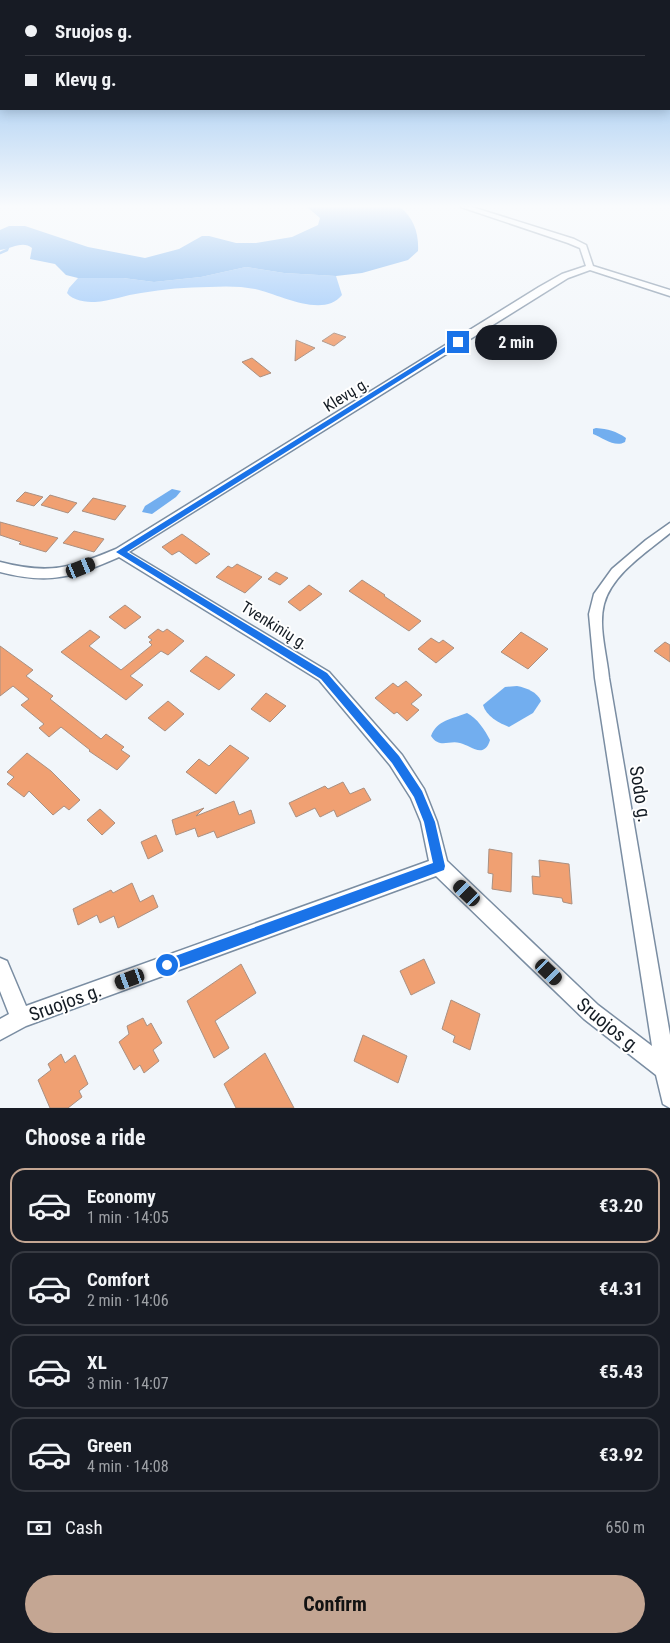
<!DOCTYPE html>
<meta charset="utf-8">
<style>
:root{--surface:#171b24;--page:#242831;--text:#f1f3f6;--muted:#9ea1a6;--line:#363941;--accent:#c4a693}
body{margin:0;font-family:"Roboto Condensed",sans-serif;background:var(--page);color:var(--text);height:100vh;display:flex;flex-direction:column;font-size:19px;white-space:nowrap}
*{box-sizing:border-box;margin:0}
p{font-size:16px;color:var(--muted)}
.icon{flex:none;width:28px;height:28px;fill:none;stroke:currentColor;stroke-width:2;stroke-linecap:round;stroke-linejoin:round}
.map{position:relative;height:1108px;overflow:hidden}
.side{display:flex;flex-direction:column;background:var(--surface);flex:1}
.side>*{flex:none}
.guide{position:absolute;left:0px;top:0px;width:670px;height:110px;box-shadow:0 2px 12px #0003;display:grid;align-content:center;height:110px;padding:0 25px;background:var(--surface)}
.end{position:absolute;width:22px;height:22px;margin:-11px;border:6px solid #1a73e8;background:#fff;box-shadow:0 0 0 2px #fff}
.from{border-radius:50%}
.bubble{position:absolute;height:35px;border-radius:18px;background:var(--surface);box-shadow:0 2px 12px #0003;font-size:16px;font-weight:700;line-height:35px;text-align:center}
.car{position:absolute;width:15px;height:30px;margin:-15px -8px;border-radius:6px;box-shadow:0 0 4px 1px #0007;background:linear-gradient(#222 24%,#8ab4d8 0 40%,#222 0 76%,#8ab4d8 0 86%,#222 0)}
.guide b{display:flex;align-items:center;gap:18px;height:48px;font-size:19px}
.guide b+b{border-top:1px solid var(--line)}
.guide i{width:12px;height:12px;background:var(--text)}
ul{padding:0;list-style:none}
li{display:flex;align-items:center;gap:15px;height:75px;margin:0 10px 8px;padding:0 15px;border:2px solid var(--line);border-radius:15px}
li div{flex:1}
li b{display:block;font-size:19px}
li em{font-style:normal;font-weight:700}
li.on{border-color:var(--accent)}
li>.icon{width:45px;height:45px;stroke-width:1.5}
h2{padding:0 25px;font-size:22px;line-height:60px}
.pay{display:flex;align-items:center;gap:12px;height:55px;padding:0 25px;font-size:19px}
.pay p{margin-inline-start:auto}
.button{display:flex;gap:10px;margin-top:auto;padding:10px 25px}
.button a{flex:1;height:58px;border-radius:30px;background:var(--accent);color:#111;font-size:20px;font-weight:700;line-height:58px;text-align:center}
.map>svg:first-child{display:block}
.forest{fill:#95c4f9}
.water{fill:#72aeef}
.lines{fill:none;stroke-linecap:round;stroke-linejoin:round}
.stream{stroke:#72aeef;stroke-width:2.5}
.building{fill:#f0a072;stroke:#aa9081}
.minor-casing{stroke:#7a8da2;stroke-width:3}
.minor{fill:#fff;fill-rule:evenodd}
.route{fill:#1a73e8}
.labels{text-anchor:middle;stroke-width:4;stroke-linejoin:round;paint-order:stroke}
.street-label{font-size:16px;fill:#141c24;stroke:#fff}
.near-street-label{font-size:19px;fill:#141c24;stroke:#fff}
</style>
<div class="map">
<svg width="670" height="1108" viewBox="0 0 670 1108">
<rect width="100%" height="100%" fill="#f2f6fa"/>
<path class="forest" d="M246 267 284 273 336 276 342 295C323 319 279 294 255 289 241 286 224 286 209 287 187 287 163 289 141 293 126 295 110 301 95 302 86 302 73 301 67 293L69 288 78 278H123L154 282 201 277Z"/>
<g class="water">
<path d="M307 207H400C414 218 419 234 418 251L408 260 362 273 336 276 284 273 246 267 201 277 154 282 123 278H78L66 275 55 264 30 259 32 248C23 240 10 249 0 250V230L9 226H25L88 247 145 258 179 249 202 236H209L236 243H256L292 237 318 225 320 218Z"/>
<path d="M596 428C608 429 616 431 626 438L625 442C615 448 603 438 593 434V429Z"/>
<path d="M172 489 181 491 176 497 152 514 142 512 145 506Z"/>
<path d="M517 686C527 688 537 692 541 701L533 713 509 727C499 723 486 716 483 705L505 687Z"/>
<path d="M467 713C477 718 485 730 490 740 484 760 470 745 460 743 448 740 440 749 431 736 437 720 452 719 467 713Z"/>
</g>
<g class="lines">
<path class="stream" d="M0 253 7 250 9 245"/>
</g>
<g class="building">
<path d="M334 333 346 337 334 346 322 341Z"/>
<path d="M296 340 315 348 295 361Z"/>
<path d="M252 358 271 373 260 377 242 362Z"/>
<path d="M25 492 43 497 34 506 16 501Z"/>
<path d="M50 495 77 503 68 513 41 505Z"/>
<path d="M93 498 126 506 115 520 82 511Z"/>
<path d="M0 522 58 538 46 552 19 544 21 542 0 535Z"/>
<path d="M74 531 104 539 94 552 63 543Z"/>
<path d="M182 534 210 554 196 564 179 551 172 555 162 547Z"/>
<path d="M237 564 262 577 245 593 216 577 228 566 232 568Z"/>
<path d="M276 572 288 578 280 585 268 579Z"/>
<path d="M362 580 385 595 384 596 421 621 409 631 349 591Z"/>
<path d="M309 585 322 594 300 611 288 602Z"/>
<path d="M125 605 141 617 125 629 109 617Z"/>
<path d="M158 629 163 632 167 629 184 641 168 655 161 651 130 676 143 685 126 700 61 652 90 630 100 637 89 646 121 670 152 645 149 642 152 640 148 637Z"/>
<path d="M521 632 548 649 528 669 501 652Z"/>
<path d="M431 638 439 643 443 640 454 648 436 663 418 649Z"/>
<path d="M665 642 670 645V662L654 651Z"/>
<path d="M0 646 33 670 26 676 53 696 50 699 101 739 106 734 124 747 121 750 130 756 117 770 89 751 90 750 61 727 49 737 39 728 44 724 21 705 29 699 13 686 0 696Z"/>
<path d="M206 656 235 675 219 690 190 671Z"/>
<path d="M406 681 422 695 411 704 419 710 407 721 397 712 394 714 375 698 393 683 398 687Z"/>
<path d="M266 693 286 706 270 722 251 709Z"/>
<path d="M168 701 184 714 165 731 148 718Z"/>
<path d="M230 745 249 758 216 794 186 772 199 759 209 766Z"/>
<path d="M27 753 51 771 80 800 69 810 64 806 53 815 29 791 24 797 7 784 14 777 7 772Z"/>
<path d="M343 782 350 794 364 788 371 800 337 817 334 810 320 817 315 808 296 817 289 803 325 786 328 789Z"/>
<path d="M234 801 239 815 251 810 255 823 217 838 214 831 198 837 195 828 176 835 172 820 204 808 196 816Z"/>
<path d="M100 809 115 823 102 835 87 820Z"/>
<path d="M156 835 163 851 148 859 141 842Z"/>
<path d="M489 849 512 853 511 892 492 889 493 874 488 873Z"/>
<path d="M539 860 569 864 572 904 563 902 562 898 533 894 532 876 540 877Z"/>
<path d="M132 883 140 902 153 895 158 907 118 928 114 916 100 923 97 915 78 925 73 909 111 890 113 893Z"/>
<path d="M424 959 435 983 411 995 400 971Z"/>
<path d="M241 964 256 993 215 1021 229 1048 214 1058 187 1001Z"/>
<path d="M451 1000 480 1014 470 1050 453 1042 455 1036 442 1029Z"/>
<path d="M143 1018 147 1026 151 1023 162 1043 153 1050 159 1061 144 1073 140 1065 134 1070 119 1042 129 1034 127 1026Z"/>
<path d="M363 1035 407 1056 398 1083 354 1061Z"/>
<path d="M265 1053 294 1108H236L224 1084Z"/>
<path d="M61 1054 65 1063 75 1055 88 1084 79 1091 82 1097 68 1108H50L38 1080 51 1070 48 1064Z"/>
</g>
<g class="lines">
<g class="minor-casing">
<path id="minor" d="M461 207H472L574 239 586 245 593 266 670 290V296L590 270 568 278 129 552 329 672 402 755 424 789 437 822 447 861 598 1005 652 1046 595 678 589 614 594 594 612 569 646 540 670 523V533C647 552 612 574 604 604 598 627 607 655 609 678L670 1035V1108L663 1104 656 1075 584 1019 436 876 26 1026 0 1040V1019L9 1014 0 991V958L7 961 26 1006 429 861 421 822 411 798 390 765 319 680 119 557C73 577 50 585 0 572V562C50 575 70 568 116 549L539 287 562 274 586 266 580 248 568 243Z"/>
</g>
<use href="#minor" class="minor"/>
</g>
<linearGradient id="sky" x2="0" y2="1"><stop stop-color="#79b2eb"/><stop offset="0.57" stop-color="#f9fbfd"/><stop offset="1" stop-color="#f9fbfd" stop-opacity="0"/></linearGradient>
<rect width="670" height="362" fill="url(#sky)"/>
<path class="route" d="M456 340 461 342 127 552 327 673 399 756 422 791 435 822 445 866 444 870 167 972 162 970 160 965 162 961 167 959 433 863 424 822 414 797 392 763 321 679 116 552Z"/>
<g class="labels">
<g class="street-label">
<text transform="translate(346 394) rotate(-32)" y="6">Klevų g.</text>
<text transform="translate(275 625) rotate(32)" y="6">Tvenkinių g.</text>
</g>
<g class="near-street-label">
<text transform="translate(641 794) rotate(81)" y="7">Sodo g.</text>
<text transform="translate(65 1002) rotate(-20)" y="7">Sruojos g.</text>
<text transform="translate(609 1025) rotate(39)" y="7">Sruojos g.</text>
</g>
</g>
</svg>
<i class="end from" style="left:167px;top:965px"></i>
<i class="end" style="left:458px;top:342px"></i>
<div class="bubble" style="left:475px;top:325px;width:82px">2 min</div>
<i class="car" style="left:81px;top:568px;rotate:68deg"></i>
<i class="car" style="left:467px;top:893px;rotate:314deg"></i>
<i class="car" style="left:549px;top:972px;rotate:134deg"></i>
<i class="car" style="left:130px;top:979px;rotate:250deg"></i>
<div class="guide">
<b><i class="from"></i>Sruojos g.</b>
<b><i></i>Klevų g.</b>
</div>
</div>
<section class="side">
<h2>Choose a ride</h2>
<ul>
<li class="on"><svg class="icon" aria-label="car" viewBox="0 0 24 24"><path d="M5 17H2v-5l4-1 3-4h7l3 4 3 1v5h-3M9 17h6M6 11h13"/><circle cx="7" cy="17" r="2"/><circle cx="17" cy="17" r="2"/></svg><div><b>Economy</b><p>1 min · 14:05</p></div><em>€3.20</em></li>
<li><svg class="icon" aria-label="car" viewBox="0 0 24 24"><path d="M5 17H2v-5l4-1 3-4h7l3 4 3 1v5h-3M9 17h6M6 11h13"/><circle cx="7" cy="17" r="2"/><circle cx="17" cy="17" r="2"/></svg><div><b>Comfort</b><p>2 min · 14:06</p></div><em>€4.31</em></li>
<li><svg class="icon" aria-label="car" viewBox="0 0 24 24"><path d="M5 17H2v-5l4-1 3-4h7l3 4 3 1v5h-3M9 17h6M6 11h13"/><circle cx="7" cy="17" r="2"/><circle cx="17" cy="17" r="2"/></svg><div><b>XL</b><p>3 min · 14:07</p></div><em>€5.43</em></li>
<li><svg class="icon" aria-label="car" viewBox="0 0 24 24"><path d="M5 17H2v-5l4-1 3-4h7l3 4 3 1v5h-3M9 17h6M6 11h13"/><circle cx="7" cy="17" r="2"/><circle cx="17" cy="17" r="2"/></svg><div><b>Green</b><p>4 min · 14:08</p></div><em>€3.92</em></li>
</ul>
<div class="pay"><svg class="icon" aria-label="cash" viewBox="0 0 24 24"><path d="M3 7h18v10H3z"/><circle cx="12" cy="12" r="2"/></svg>Cash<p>650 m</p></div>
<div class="button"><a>Confirm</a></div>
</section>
